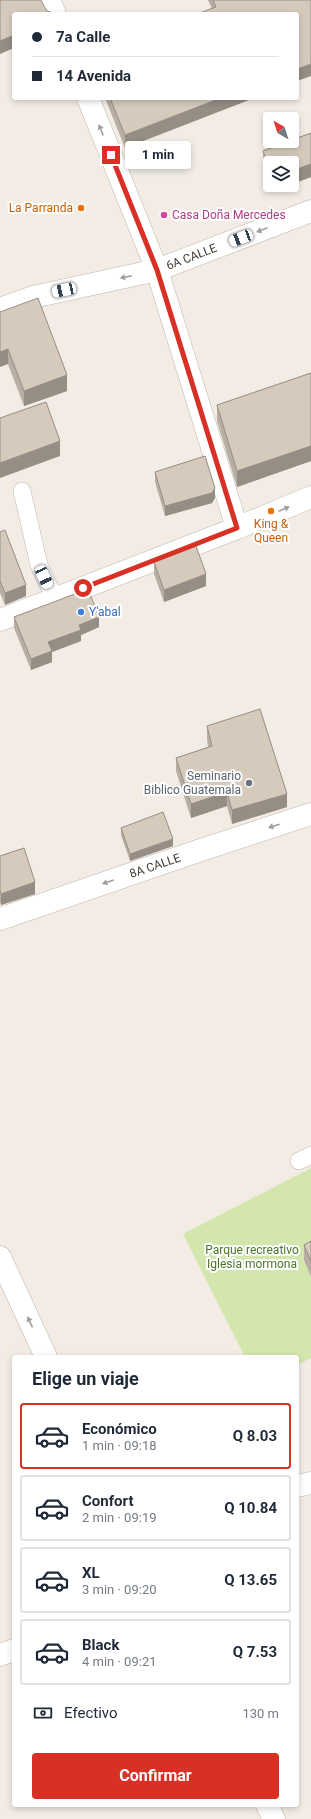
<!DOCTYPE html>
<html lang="es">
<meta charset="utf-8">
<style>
:root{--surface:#fff;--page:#f2f2f3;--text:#1f2937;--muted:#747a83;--line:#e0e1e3;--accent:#d93025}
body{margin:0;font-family:Roboto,sans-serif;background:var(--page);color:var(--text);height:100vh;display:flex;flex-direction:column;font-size:15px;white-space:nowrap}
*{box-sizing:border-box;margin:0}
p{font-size:13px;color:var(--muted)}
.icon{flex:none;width:22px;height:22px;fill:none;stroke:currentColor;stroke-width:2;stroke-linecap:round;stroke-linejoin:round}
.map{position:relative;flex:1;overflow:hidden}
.sheet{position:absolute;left:12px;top:1355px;width:287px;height:452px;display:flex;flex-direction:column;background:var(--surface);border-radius:4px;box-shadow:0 2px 6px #0003}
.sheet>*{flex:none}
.guide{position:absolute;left:12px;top:12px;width:287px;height:88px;border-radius:4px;box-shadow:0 2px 6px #0003;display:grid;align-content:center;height:88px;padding:0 20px;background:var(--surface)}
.needle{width:26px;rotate:321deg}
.tools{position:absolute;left:263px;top:112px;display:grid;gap:8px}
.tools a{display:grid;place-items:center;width:36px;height:36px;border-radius:4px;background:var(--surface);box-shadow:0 2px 6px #0003;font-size:20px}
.end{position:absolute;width:18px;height:18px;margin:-9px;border:5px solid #d93025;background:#fff;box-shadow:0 0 0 2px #fff}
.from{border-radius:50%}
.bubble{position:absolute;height:28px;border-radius:4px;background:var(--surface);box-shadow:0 2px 6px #0003;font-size:13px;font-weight:700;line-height:28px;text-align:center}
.car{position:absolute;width:12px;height:24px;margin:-12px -6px;border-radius:5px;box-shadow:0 0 3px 1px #0007;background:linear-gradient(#fff 24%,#345 0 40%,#fff 0 76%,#345 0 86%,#fff 0)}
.guide b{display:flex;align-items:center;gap:14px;height:38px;font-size:15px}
.guide b+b{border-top:1px solid var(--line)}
.guide i{width:10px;height:10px;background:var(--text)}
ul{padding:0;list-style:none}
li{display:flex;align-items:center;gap:12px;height:66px;margin:0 8px 6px;padding:0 12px;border:2px solid var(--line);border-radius:4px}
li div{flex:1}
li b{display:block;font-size:15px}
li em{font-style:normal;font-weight:700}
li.current{border-color:var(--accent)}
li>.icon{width:36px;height:36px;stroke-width:1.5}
h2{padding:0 20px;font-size:18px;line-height:48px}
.pay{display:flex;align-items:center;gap:10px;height:44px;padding:0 20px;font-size:15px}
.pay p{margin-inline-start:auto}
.cta{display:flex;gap:8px;margin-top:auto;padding:8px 20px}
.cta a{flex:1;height:46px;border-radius:4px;background:var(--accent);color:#fff;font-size:16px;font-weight:700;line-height:46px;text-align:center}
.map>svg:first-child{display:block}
.green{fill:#d2e6ad}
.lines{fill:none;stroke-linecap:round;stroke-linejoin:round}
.service-casing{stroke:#c0b6aa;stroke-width:18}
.minor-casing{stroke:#c0b6aa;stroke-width:23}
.tertiary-casing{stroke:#c0b6aa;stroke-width:23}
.service{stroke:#fff;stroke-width:17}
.minor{stroke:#fff;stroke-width:22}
.tertiary{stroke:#fff;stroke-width:22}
.wall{fill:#b8aea3}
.shaded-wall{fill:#968d84}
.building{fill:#d6cabd;stroke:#968d84}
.oneway{fill:#a29e9a}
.route{stroke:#d93025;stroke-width:5}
.food-dot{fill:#e8710a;stroke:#fff;stroke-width:1.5}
.hotel-dot{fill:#d1479c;stroke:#fff;stroke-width:1.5}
.shop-dot{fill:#3f7fe0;stroke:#fff;stroke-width:1.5}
.worship-dot{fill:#6b7280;stroke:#fff;stroke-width:1.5}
.labels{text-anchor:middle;stroke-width:4;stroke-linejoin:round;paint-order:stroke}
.food-label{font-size:12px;fill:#c56008;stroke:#fff;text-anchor:end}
.hotel-label{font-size:12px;fill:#b23c85;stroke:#fff;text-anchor:start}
.street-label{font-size:12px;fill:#443c34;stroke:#fff}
.shop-label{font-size:12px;fill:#366cbe;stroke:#fff;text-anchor:start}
.worship-label{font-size:12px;fill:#5b616d;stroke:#fff;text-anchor:end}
.park-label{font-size:12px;fill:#4d7528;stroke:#fff}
</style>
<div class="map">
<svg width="311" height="1819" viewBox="0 0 311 1819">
<rect width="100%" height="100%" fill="#f2ece4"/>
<path class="green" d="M311 1168V1256L304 1260 311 1277V1358L297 1365V1357H245L183 1234Z"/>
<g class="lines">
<g class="service-casing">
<g id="service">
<path d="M22 491 39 565 55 599"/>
<path d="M299 1161 311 1155"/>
</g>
</g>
<g class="minor-casing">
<g id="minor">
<path d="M49 0 55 14"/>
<path d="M88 98 157 270 237 528"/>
<path id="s1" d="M0 309 33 297 157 270 311 211"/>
<path d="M0 620 237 528 311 497"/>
<path id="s2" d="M0 919 198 851 311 814"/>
<path d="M297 1486 311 1483"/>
<path d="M0 1655 14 1650"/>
</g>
</g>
<g class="tertiary-casing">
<g id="tertiary">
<path d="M0 1257 46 1357"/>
<path d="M267 1805 274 1819"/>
</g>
</g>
<use href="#service" class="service"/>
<use href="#minor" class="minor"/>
<use href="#tertiary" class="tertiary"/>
</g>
<g class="wall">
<path d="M208 0H311L212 9Z"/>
<path d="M105 98H254L125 148Z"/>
<path d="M311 133V177L292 184 270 163V183L263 163V151Z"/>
<path d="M271 185H288L273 190Z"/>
<path d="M0 312 67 391 24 406 8 364Z"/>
<path d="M311 373V461L237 487 217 421V405Z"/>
<path d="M155 472 215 498 212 503 165 516 155 482Z"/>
<path d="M0 532 26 596 5 605 0 593Z"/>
<path d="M154 562 206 586 164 602 154 574Z"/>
<path d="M14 617 99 627 81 635V641L52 652V662L31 670 14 628Z"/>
<path d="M207 726 287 807 232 824 227 806 191 818 176 771V758L208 747 207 739Z"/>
<path d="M121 828 173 846 130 861 121 835Z"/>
<path d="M0 856 35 894 1 905 0 902Z"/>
<path d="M311 1241V1277L304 1260V1245Z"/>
</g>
<g class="shaded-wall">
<path d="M14 35V48L0 54V41Z"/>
<path d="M311 64V76L297 81V69Z"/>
<path d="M221 98H254L125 148V135Z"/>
<path d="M311 164V177L292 184V171Z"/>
<path d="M273 185H288L273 190Z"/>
<path d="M8 349V364L0 367V352Z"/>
<path d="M67 375V391L24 406V391Z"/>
<path d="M60 441V456L0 478V463Z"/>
<path d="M311 446V461L237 487V471Z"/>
<path d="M215 488V498L212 503 165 516V506Z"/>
<path d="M206 574V586L164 602V590Z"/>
<path d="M26 585V596L5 605V593Z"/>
<path d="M99 617V627L81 635V641L52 652V662L31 670V659L48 642 79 625Z"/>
<path d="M227 792V806L191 818V804Z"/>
<path d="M287 794V807L232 824V810Z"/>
<path d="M173 839V846L130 861V854Z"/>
<path d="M35 882V894L1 905V894Z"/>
</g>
<g class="building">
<path d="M0 0H41L44 6 47 11 53 13V14H14V35L0 41Z"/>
<path d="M213 0H311V64L297 69V14H197L216 7Z"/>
<path d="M110 98H221L125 135Z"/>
<path d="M311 133V164L292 171V163H270V170L263 151 289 141H292V140Z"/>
<path d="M38 298 67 375 24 391 8 349 0 352V312Z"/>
<path d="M311 373V446L237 471 217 405Z"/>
<path d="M46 402 60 441 0 463V418Z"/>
<path d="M205 456 215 488 212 493 165 506 155 472Z"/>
<path d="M5 530 26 585 5 593 0 581V532Z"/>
<path d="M196 546 206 574 164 590 154 562Z"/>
<path d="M88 589 99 617 79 625 81 630 48 642 52 651 31 659 14 617Z"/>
<path d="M260 709 287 794 232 810 227 792 191 804 176 758 212 746 207 726Z"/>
<path d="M163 812 173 839 130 854 121 828Z"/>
<path d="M24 848 35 882 1 894 0 890V856Z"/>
<path d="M311 1241V1262L304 1245Z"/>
</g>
<defs><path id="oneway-solid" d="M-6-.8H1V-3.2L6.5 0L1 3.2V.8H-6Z"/></defs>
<g class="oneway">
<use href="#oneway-solid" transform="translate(101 130) rotate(-112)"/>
<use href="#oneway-solid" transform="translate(262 230) rotate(159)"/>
<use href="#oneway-solid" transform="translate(126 277) rotate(168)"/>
<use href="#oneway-solid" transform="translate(284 509) rotate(-23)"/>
<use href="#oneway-solid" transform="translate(274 826) rotate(162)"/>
<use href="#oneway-solid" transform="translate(108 882) rotate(161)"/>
<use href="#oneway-solid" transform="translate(30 1322) rotate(-115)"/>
</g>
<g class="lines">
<path class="route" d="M83 588 237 528 157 270 111 155"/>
</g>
<g class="food-dot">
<circle cx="81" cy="208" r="4"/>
<circle cx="271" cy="511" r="4"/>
</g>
<circle class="hotel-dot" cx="164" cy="215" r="4"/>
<circle class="shop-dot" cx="81" cy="612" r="4"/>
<circle class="worship-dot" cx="249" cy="783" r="4"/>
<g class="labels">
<g class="food-label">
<text x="73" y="212">La Parranda</text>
<text x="271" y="528" text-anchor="middle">King &amp;<tspan x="271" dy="14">Queen</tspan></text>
</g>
<g class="hotel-label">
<text x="172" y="219">Casa Doña Mercedes</text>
</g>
<g class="street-label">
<text dy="4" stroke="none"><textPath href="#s1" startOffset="199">6A CALLE</textPath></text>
<text dy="4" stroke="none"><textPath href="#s2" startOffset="164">8A CALLE</textPath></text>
</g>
<g class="shop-label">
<text x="89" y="616">Y'abal</text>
</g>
<g class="worship-label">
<text x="241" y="780">Seminario<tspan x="241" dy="14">Biblico Guatemala</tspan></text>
</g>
<g class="park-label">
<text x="252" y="1254">Parque recreativo<tspan x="252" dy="14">Iglesia mormona</tspan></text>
</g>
</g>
</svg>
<div class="tools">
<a><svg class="needle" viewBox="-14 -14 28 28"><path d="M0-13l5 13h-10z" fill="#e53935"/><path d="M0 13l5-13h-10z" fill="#747a83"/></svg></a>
<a><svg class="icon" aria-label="layers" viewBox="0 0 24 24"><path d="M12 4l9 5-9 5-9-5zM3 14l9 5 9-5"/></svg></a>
</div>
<i class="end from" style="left:83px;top:588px"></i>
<i class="end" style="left:111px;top:155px"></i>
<div class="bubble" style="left:125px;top:141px;width:66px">1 min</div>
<i class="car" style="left:241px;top:238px;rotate:249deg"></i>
<i class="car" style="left:64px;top:290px;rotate:258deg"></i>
<i class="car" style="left:44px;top:577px;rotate:155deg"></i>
<div class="guide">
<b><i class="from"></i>7a Calle</b>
<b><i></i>14 Avenida</b>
</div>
<section class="sheet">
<h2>Elige un viaje</h2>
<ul>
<li class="current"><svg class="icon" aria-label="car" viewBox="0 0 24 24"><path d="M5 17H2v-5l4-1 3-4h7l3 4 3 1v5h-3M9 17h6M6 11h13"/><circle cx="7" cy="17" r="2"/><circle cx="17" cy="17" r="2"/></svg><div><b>Económico</b><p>1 min · 09:18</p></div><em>Q 8.03</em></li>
<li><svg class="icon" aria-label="car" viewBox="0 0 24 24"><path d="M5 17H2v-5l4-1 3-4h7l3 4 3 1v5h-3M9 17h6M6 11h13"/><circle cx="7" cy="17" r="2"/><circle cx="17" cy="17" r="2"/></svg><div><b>Confort</b><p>2 min · 09:19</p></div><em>Q 10.84</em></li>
<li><svg class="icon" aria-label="car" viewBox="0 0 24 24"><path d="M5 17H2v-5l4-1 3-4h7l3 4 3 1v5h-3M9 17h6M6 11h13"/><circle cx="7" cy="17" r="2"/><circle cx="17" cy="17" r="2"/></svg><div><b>XL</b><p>3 min · 09:20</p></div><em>Q 13.65</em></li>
<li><svg class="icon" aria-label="car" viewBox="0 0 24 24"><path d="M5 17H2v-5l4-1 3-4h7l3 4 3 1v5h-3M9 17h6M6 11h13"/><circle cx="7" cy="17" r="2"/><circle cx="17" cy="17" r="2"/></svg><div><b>Black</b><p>4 min · 09:21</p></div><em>Q 7.53</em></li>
</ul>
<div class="pay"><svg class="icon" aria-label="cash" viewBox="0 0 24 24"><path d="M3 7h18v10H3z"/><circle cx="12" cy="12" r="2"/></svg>Efectivo<p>130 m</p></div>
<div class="cta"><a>Confirmar</a></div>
</section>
</div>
